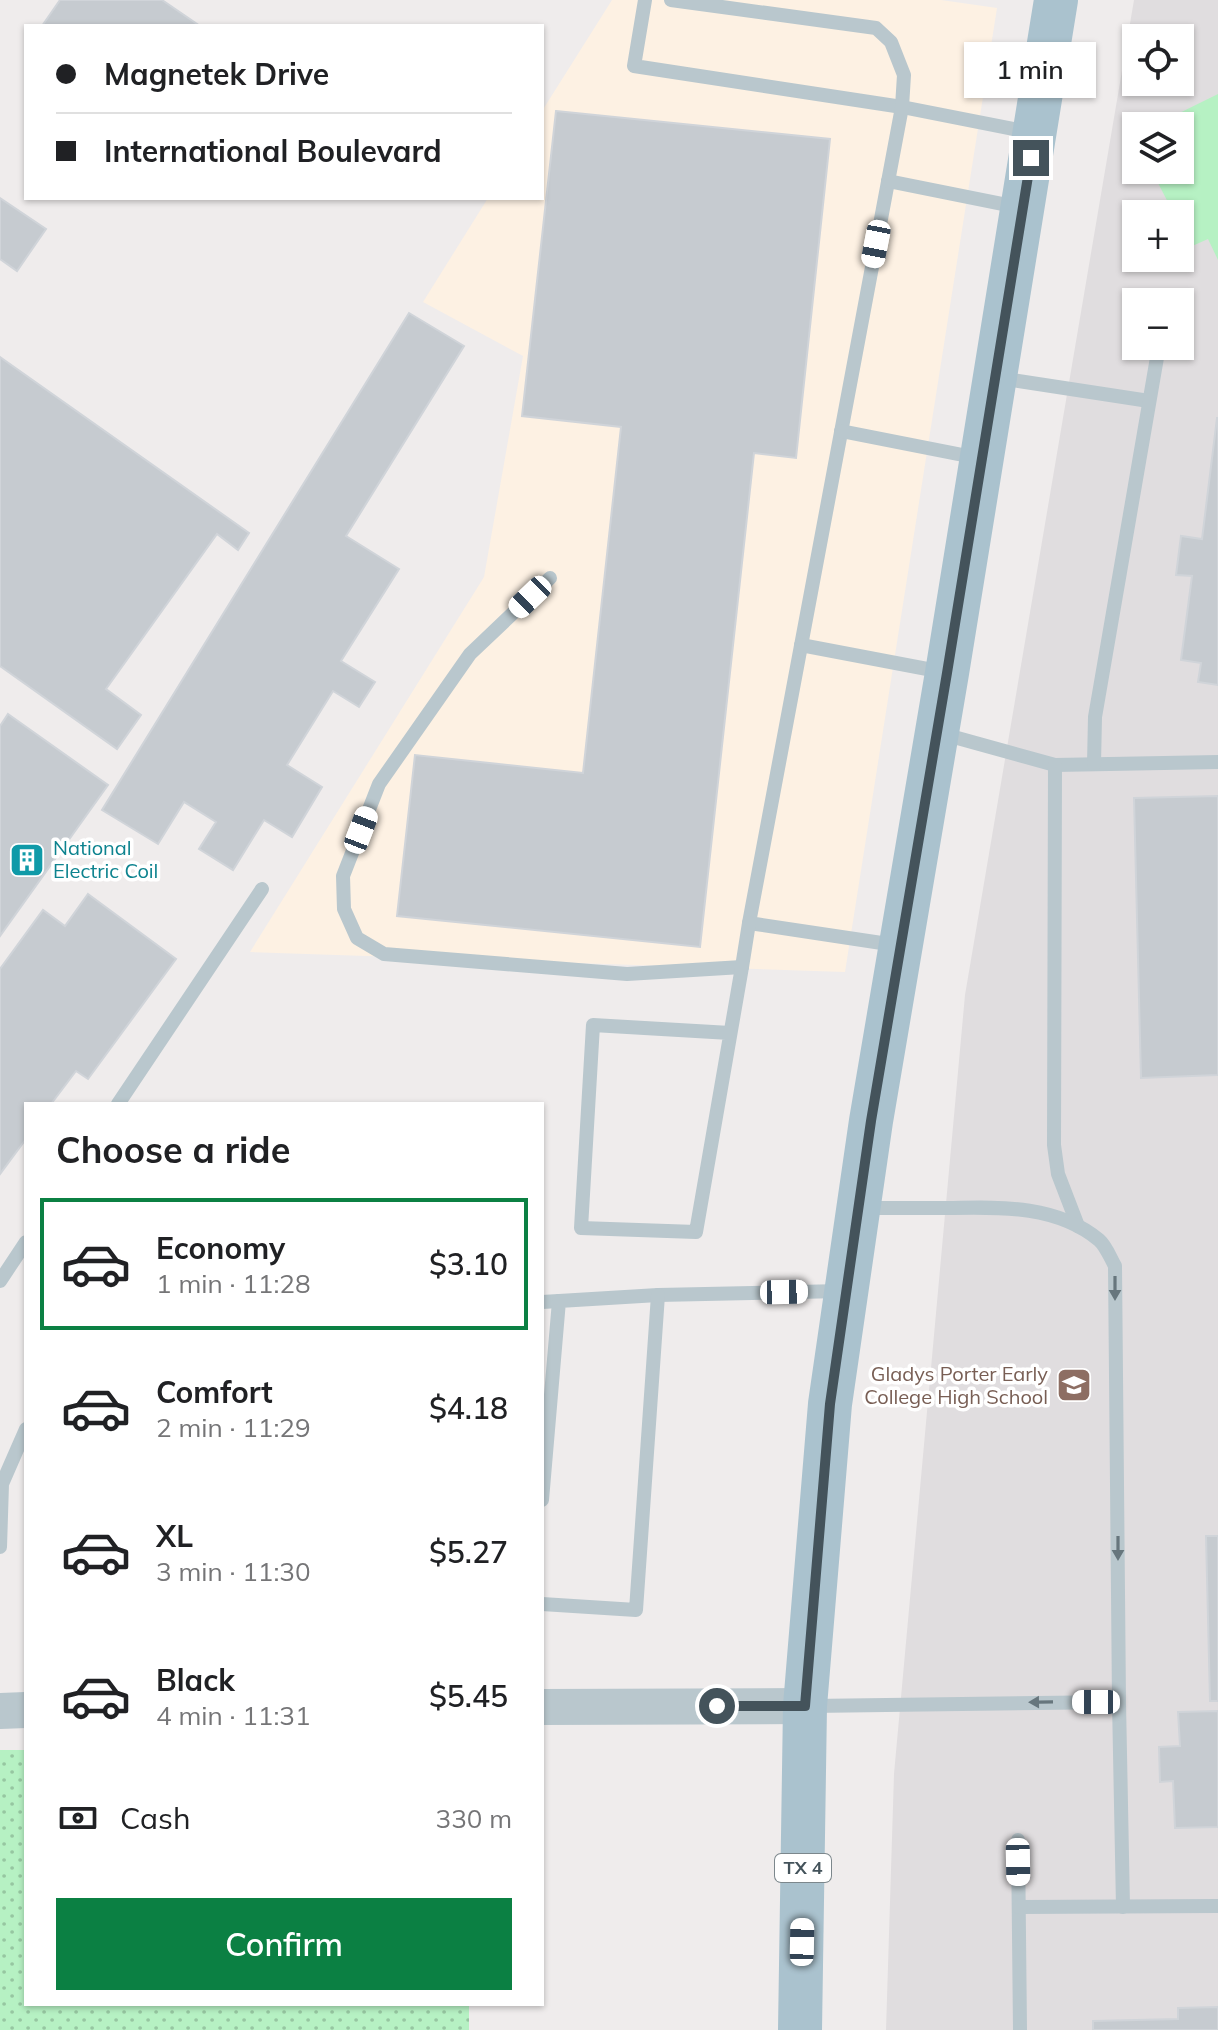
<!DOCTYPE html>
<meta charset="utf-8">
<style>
:root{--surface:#fff;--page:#f2f2f2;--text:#202124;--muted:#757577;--line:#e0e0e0;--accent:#0b8043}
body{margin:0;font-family:Mulish,sans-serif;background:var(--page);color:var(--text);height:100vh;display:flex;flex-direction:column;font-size:30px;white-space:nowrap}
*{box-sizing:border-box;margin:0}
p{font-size:26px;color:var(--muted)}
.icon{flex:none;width:44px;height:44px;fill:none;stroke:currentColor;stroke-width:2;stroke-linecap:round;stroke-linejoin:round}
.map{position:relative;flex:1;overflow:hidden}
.sheet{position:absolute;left:24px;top:1102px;width:520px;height:904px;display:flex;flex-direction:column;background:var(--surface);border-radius:0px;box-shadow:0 2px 6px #0004}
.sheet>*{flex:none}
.banner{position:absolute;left:24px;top:24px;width:520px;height:176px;border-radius:0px;box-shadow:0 2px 6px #0004;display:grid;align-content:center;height:176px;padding:0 32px;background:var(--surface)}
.fabs{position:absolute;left:1122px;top:24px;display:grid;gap:16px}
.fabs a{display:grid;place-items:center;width:72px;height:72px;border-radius:0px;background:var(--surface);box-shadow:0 2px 6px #0004;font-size:40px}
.end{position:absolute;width:36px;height:36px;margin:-18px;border:10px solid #44535b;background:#fff;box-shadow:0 0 0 4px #fff}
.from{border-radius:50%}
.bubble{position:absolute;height:56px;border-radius:0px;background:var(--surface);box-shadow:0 2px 6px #0004;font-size:26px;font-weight:600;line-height:56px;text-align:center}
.car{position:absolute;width:24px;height:48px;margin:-24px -12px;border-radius:10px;box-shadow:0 0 6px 2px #0007;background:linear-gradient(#fff 24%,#345 0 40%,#fff 0 76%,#345 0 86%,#fff 0)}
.banner b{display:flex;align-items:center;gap:28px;height:76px;font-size:30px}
.banner b+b{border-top:2px solid var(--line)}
.banner i{width:20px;height:20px;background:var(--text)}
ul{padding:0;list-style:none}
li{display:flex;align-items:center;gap:24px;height:132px;margin:0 16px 12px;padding:0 16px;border:4px solid transparent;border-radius:0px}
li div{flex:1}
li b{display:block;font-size:30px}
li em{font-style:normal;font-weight:600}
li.active{border-color:var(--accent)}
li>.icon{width:72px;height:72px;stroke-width:1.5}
h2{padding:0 32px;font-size:36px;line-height:96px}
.pay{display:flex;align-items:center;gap:20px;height:88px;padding:0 32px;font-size:30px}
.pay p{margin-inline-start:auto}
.button{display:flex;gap:16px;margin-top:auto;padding:16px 32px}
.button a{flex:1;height:92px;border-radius:0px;background:var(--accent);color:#fff;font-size:32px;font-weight:600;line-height:92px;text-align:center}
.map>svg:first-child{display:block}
.commercial{fill:#fdf1e3}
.education{fill:#e0dddf;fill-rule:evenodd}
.grass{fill:url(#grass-dots)}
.park{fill:#b6f1c3}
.building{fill:#c6cbd0;stroke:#d0d4d9;stroke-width:2}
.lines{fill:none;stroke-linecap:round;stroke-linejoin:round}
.service{stroke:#b9c7cd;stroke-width:14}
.tertiary{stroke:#b9c7cd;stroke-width:36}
.primary{stroke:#aac2ce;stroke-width:44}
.oneway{fill:#67767d}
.route{stroke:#44535b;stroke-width:10}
.labels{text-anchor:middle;stroke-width:7;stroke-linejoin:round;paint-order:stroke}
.shield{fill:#fff;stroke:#7c878c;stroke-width:2}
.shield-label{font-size:18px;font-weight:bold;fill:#44535b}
.culture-label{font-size:20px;fill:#0d838f;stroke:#fff;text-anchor:start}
.education-label{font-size:20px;fill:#785e54;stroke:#fff;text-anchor:end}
</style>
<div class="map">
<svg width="1218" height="2030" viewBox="0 0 1218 2030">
<defs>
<pattern id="grass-dots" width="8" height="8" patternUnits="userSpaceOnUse" patternTransform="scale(2)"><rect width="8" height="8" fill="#b6f1c3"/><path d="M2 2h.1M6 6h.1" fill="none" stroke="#96c6a1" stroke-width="1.8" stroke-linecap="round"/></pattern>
</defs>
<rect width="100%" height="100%" fill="#efecec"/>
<path class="commercial" d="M612 0H941L997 8 845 972 250 952 484 577 523 356 423 302 488 198H542V111Z"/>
<path class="education" d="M1134 0H1218V2030H886L894 1774 965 995ZM1136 38H1180V82H1136ZM1136 126H1180V170H1136ZM1136 214H1180V258H1136ZM1136 302H1180V346H1136Z"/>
<path class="grass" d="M0 1750H26V2004H469V2030H0Z"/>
<path class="park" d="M1218 94V260L1208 239 1190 247 1180 227V214H1174L1158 183 1177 175 1175 170H1180V126H1153Z"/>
<g class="building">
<path d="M60 0H162L200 26H42Z"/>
<path d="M556 111 830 139 796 458 754 453 700 947 397 916 415 755 583 773 621 427 522 416Z"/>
<path d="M0 198 46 229 17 271 0 259Z"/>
<path d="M409 313 464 346 346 536 399 569 341 661 375 682 359 707 333 691 287 765 322 787 292 837 264 820 233 870 199 849 216 822 184 802 158 844 102 810Z"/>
<path d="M0 357 249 533 238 550 217 534 106 689 141 715 117 749 0 666Z"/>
<path d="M1217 418H1218V685L1198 682 1201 663 1181 660 1192 576 1176 575 1181 536 1202 539Z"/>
<path d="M8 714 108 785 0 936V726Z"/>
<path d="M1218 796V1075L1141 1078 1134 798Z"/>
<path d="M88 894 176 959 88 1079 76 1071 51 1104H26V1139L0 1174V969L43 910 65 926Z"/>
<path d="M1206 1536H1218V1701H1210Z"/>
<path d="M1218 1711V1827L1175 1828 1173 1781 1160 1782 1159 1747 1180 1746 1178 1712Z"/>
<path d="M1218 2007V2030H1093V2021L1178 2019V2008Z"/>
</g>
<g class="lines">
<g class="service">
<path d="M645 0 634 66 902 107 1029 132"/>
<path d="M671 0 876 28 891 42 904 75 902 107 749 923 895 945"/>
<path d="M888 181 1017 207"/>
<path d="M999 378 1149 401"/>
<path d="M841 431 978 458"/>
<path d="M550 578 470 654 379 784 343 876 344 909 357 938 384 954 627 974 742 967"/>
<path d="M801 645 943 672"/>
<path d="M943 734 1055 765 1218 762"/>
<path d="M1094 764 1095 717 1159 346"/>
<path d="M1055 765 1054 1145 1058 1174 1078 1226"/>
<path d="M730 1033 593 1025 581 1228 696 1232 742 967 749 923"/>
<path d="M118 1104 262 889"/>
<path d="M862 1208C892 1208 921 1208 950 1208 1000 1207 1057 1205 1099 1240 1106 1246 1110 1257 1115 1266L1119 1702 1123 1907"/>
<path d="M0 1281 26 1242"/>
<path d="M542 1302 559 1301"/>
<path d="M542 1500 559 1301 658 1295 842 1291"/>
<path d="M0 1547 2 1484 26 1429"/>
<path d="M542 1604 636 1610 658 1295"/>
<path d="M811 1706 1119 1702"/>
<path d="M1018 1840 1020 2030"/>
<path d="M1019 1907 1218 1906"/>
</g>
<g class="tertiary">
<path d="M542 1707 805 1706"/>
<path d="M0 1711 26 1710"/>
</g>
<path class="primary" d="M800 2030 805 1706 830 1404 871 1121 947 673 1056 0"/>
</g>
<defs><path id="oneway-solid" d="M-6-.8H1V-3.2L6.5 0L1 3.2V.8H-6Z" transform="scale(2)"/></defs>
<g class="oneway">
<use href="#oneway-solid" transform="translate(1115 1288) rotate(90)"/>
<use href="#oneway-solid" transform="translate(1118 1548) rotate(90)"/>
<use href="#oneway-solid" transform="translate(1041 1702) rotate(179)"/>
</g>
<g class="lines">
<path class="route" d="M717 1706H805L830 1404 871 1121 947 673 1031 158"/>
</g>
<defs>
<g id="building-square" transform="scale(1.8)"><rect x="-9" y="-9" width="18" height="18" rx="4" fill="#0f9aa8" stroke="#fff"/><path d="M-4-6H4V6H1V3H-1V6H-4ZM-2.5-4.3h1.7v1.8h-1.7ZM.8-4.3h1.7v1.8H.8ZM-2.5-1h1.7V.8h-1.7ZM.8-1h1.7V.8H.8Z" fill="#fff"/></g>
<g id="school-square" transform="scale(1.8)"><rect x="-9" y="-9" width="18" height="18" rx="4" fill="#8d6e63" stroke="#fff"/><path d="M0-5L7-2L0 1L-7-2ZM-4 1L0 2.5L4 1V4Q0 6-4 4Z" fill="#fff"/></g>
</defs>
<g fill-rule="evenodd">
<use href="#building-square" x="27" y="860"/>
<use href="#school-square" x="1074" y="1385"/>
</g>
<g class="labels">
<rect class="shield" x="775" y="1854" width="56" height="28" rx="6"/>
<g class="shield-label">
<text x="803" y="1874">TX 4</text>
</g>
<g class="culture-label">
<text x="53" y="855">National<tspan x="53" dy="23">Electric Coil</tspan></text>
</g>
<g class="education-label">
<text x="1048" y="1381">Gladys Porter Early<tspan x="1048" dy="23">College High School</tspan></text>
</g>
</g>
</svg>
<div class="fabs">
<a><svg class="icon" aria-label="locate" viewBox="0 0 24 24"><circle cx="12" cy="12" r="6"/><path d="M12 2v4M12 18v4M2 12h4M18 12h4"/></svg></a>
<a><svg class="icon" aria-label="layers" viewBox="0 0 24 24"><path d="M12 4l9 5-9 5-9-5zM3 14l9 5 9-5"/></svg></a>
<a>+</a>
<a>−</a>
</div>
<i class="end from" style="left:717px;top:1706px"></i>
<i class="end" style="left:1031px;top:158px"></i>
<div class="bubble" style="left:964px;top:42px;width:132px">1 min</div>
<i class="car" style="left:876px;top:244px;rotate:191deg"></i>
<i class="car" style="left:530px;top:597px;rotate:226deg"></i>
<i class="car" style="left:361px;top:830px;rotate:21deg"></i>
<i class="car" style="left:784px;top:1292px;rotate:89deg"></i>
<i class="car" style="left:1096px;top:1702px;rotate:270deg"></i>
<i class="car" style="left:1018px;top:1862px;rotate:179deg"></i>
<i class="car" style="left:802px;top:1942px;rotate:1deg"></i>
<div class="banner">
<b><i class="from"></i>Magnetek Drive</b>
<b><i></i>International Boulevard</b>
</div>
<section class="sheet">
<h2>Choose a ride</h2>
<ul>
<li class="active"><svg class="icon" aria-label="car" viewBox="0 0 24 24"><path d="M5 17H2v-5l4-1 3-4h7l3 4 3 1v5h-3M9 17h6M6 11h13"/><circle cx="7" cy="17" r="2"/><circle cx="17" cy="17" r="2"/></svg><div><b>Economy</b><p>1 min · 11:28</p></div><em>$3.10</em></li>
<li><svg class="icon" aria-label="car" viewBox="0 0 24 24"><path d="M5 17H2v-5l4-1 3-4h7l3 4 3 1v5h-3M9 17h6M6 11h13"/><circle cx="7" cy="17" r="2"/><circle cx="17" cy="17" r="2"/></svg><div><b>Comfort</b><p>2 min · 11:29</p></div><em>$4.18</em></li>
<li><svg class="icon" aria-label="car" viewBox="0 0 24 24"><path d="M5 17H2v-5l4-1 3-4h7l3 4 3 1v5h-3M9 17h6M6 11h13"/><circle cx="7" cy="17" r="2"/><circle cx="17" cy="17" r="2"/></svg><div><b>XL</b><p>3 min · 11:30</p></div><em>$5.27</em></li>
<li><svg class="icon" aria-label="car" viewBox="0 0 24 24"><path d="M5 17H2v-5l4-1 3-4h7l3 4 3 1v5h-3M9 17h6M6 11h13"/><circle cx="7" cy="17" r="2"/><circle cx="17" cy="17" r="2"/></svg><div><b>Black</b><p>4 min · 11:31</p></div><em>$5.45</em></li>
</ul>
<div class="pay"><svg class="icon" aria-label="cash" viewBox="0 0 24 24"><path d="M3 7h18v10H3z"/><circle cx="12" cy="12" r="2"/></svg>Cash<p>330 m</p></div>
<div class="button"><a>Confirm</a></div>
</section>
</div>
